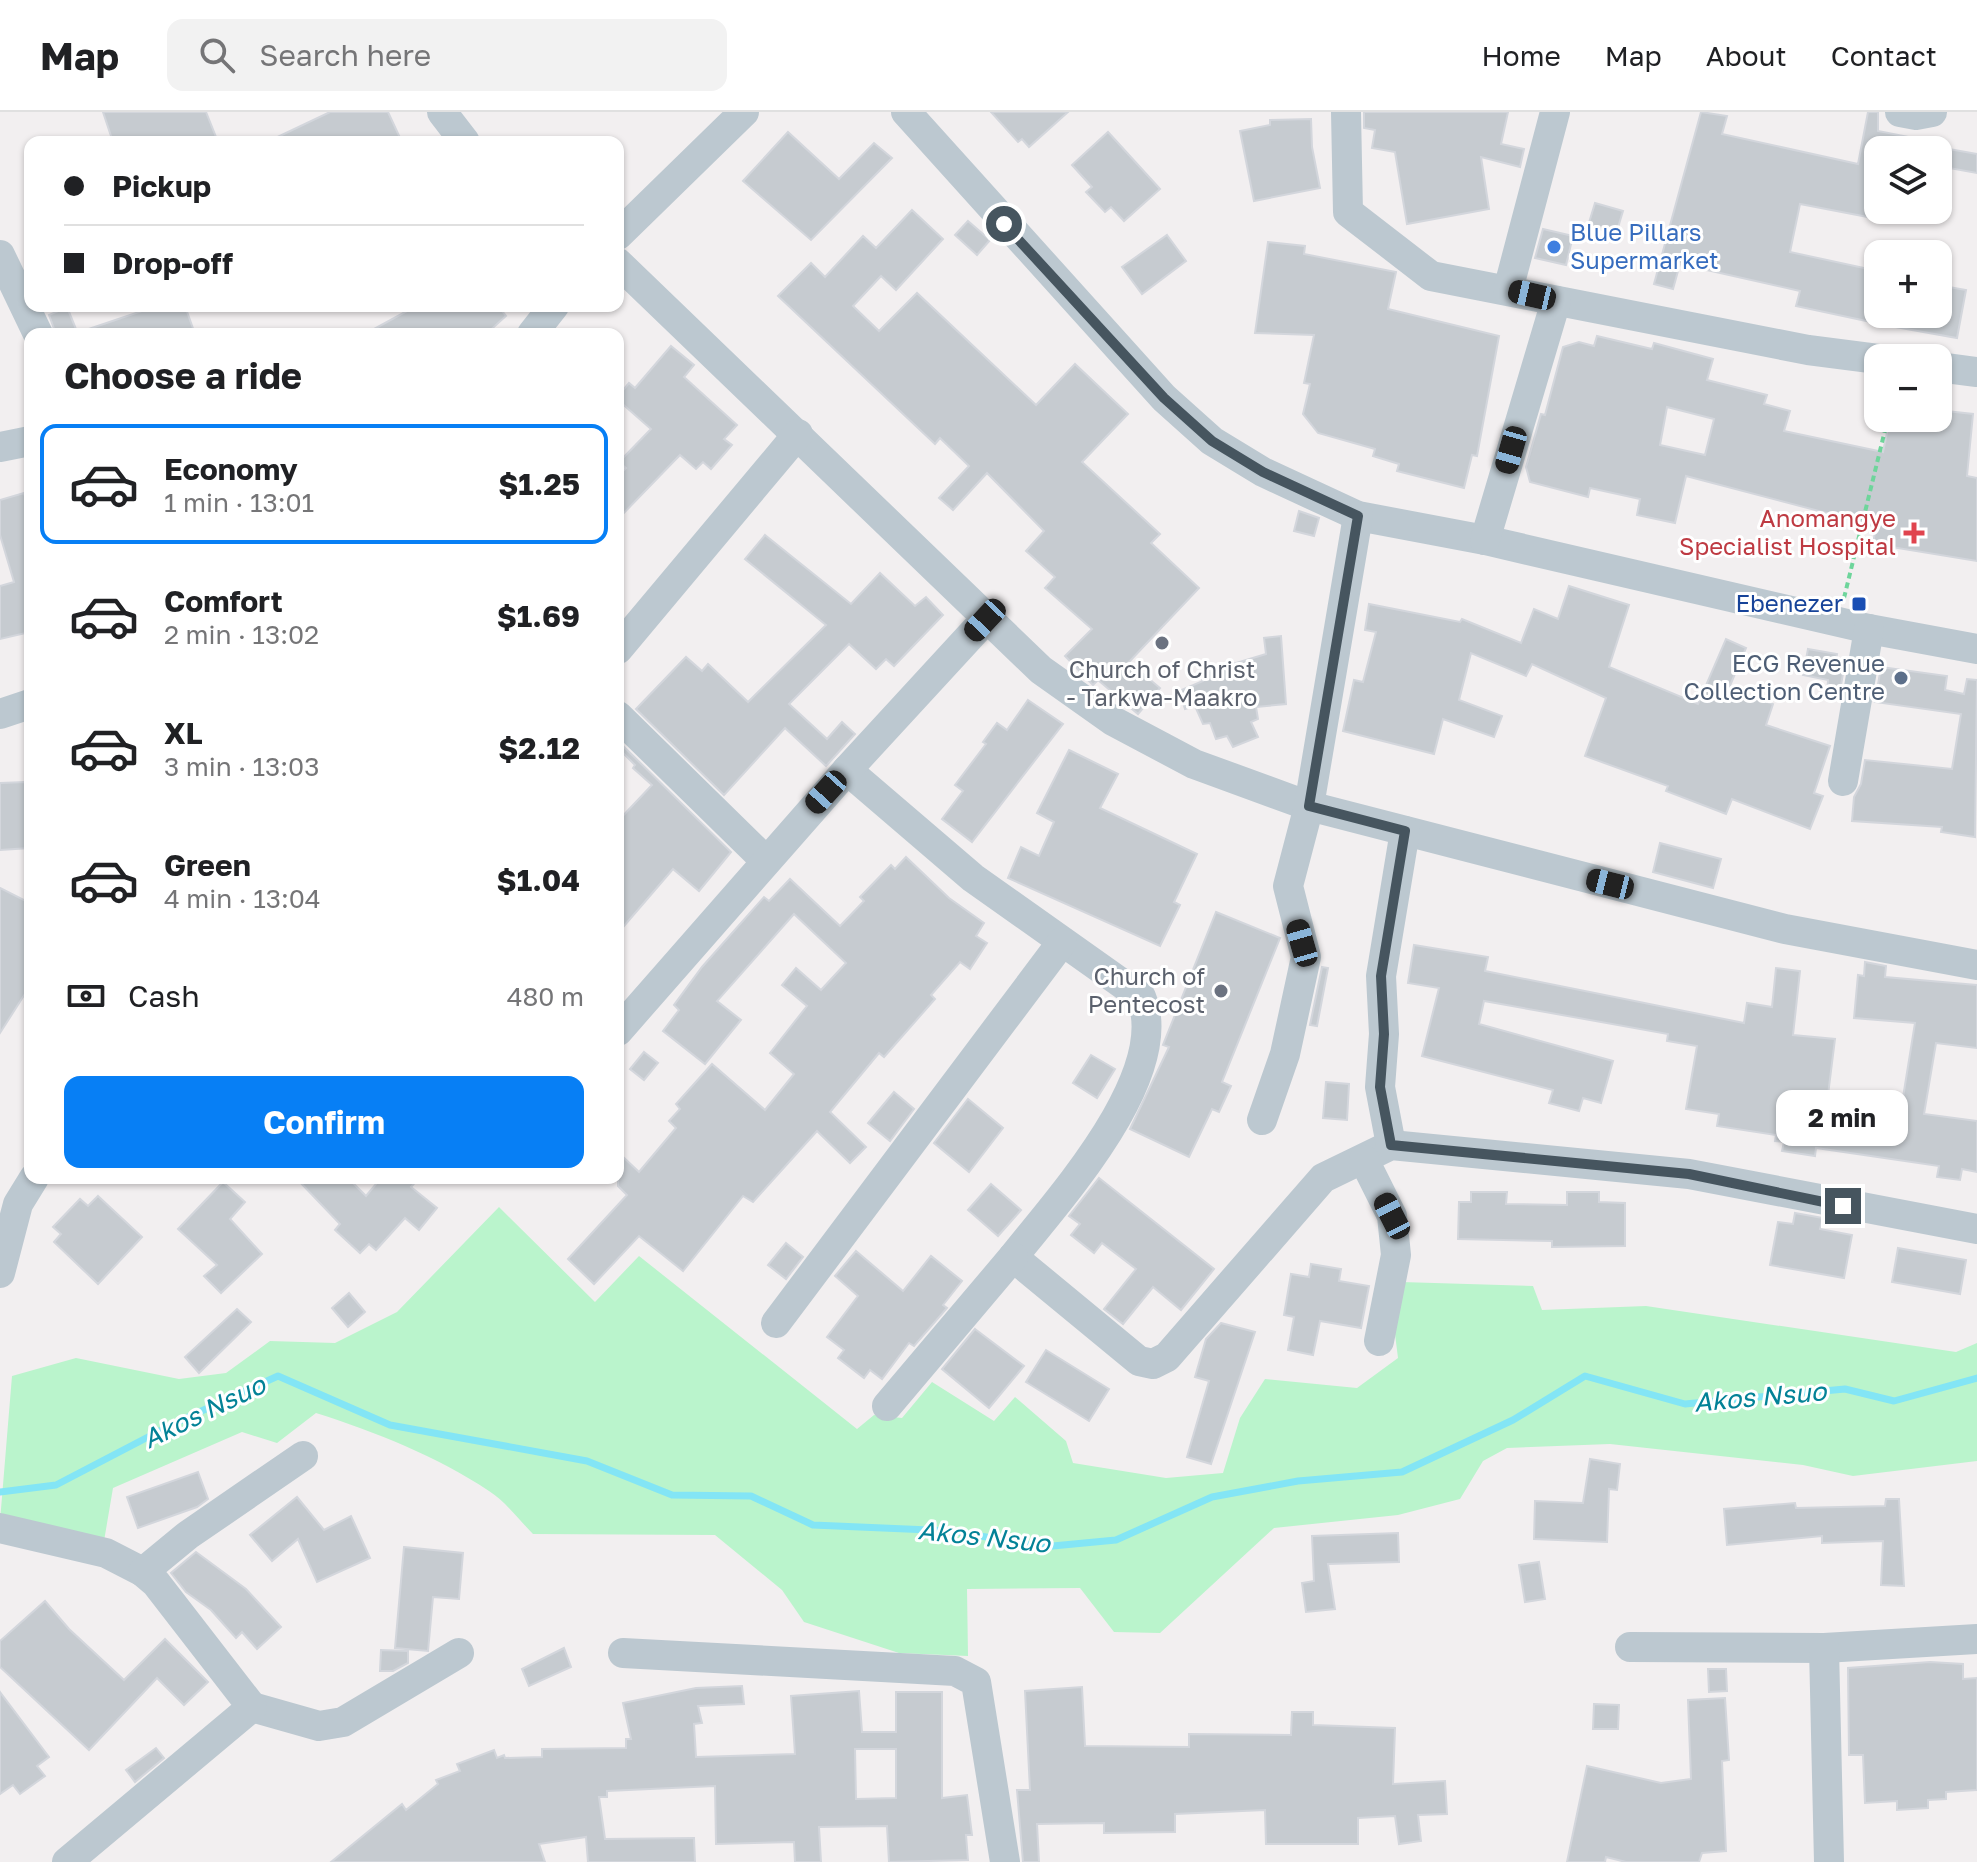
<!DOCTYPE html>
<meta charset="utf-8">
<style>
:root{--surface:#fff;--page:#f2f2f2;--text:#202124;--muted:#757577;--line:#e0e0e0;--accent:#077ff5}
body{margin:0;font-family:"Golos Text",sans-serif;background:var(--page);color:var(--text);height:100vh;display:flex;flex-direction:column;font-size:30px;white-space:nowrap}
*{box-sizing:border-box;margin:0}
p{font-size:26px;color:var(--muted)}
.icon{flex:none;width:44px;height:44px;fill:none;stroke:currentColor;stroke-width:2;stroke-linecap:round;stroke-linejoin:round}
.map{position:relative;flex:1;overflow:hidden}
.drawer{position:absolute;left:24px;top:216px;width:600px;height:856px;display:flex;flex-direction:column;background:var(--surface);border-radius:16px;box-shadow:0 2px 6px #0004}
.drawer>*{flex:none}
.hud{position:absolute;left:24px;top:24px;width:600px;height:176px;border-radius:16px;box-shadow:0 2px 6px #0004;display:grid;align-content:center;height:176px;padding:0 40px;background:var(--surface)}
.buttons{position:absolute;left:1864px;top:24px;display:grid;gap:16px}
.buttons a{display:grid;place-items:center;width:88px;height:88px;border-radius:16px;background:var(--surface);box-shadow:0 2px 6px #0004;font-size:40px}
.end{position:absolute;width:36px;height:36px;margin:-18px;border:10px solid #46555f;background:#fff;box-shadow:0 0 0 4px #fff}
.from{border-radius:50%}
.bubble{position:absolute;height:56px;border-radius:16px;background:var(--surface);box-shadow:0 2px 6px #0004;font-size:26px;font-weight:700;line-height:56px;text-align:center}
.car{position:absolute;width:24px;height:48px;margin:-24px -12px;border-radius:10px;box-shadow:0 0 6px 2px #0007;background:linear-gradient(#222 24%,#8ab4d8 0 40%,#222 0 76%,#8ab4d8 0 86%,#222 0)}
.hud b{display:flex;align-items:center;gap:28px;height:76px;font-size:30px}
.hud b+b{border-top:2px solid var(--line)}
.hud i{width:20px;height:20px;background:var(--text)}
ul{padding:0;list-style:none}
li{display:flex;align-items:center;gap:24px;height:120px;margin:0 16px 12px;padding:0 24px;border:4px solid transparent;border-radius:16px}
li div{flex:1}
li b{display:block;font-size:30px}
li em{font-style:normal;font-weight:700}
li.current{border-color:var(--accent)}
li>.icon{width:72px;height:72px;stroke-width:1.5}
h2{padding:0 40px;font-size:36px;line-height:96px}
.pay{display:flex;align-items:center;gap:20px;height:88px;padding:0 40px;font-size:30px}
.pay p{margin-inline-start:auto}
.action{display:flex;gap:16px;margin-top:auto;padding:16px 40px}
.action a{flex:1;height:92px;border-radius:16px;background:var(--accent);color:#fff;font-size:32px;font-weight:700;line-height:92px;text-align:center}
header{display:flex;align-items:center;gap:48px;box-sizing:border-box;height:112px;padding:0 40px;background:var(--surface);border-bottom:2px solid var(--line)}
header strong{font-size:38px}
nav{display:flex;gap:44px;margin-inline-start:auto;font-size:28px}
.search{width:560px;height:72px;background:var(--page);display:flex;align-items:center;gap:20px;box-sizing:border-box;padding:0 28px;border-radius:16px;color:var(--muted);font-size:30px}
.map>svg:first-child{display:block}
.green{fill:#baf4cc}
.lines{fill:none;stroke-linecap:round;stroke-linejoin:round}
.stream{stroke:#83e5f5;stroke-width:7}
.building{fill:#c6cbd0;stroke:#d3d6dc;stroke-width:2;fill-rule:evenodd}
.path{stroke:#6ed59b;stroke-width:4;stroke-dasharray:6 4;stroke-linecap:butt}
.minor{stroke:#bcc8d0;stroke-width:30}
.route{stroke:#46555f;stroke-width:10}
.shop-dot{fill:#3f7fe0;stroke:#fff;stroke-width:3}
.health-dot{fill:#e0444e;stroke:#fff;stroke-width:3}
.transit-dot{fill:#1a4fb4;stroke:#fff;stroke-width:3}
.worship-dot{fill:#6b7280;stroke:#fff;stroke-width:3}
.service-dot{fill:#5c6f8a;stroke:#fff;stroke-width:3}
.labels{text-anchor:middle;stroke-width:6;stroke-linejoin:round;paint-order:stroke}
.shop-label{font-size:24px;fill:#366cbe;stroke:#fff;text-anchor:start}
.health-label{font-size:24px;fill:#be3a42;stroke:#fff;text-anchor:end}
.transit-label{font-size:24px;fill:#164399;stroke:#fff;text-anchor:end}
.service-label{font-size:24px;fill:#4e5e75;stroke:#fff;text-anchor:end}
.worship-label{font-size:24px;fill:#5b616d;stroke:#fff}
.water-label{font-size:26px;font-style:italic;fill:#038297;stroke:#fff}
</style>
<header>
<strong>Map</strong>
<div class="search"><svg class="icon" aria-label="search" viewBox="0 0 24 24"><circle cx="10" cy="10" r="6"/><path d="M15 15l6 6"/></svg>Search here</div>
<nav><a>Home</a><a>Map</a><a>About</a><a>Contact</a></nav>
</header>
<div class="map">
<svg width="1977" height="1750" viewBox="0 0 1977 1750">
<rect width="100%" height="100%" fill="#f2eff0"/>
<path class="green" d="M499 1095 595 1190 639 1144 857 1317 874 1303 902 1306 932 1270 994 1309 1015 1285 1066 1329 1073 1351 1166 1366 1223 1361 1240 1306 1265 1267 1357 1276 1398 1246 1393 1206 1401 1170 1533 1174 1542 1198 1646 1194 1956 1240 1977 1231V1349L1853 1364 1803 1353 1610 1332 1507 1336 1483 1349 1460 1387 1398 1403 1274 1416 1160 1521 1114 1520 1080 1476 967 1477 968 1544 899 1541 804 1510 782 1478 715 1423 533 1422C519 1408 506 1390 489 1379 437 1344 375 1320 316 1301L277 1331 242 1320 113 1376 103 1435 0 1409 12 1264 76 1246 179 1267 226 1261 270 1229 335 1231 397 1200Z"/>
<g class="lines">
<path class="stream" d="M0 1380 56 1373 173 1312 278 1264 390 1313 587 1349 672 1383 751 1384 813 1413 953 1419 1042 1435 1116 1428 1212 1385 1298 1369 1402 1360 1513 1308 1585 1264 1685 1292 1845 1277 1894 1289 1977 1266"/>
</g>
<g class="building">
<path d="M103 0H206L218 30H113Z"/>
<path d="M330 0H388L402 30H267Z"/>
<path d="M991 0H1068L1029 35 1022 27 1018 30Z"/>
<path d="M1364 0H1508L1501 32 1524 37 1520 55 1481 45 1489 97 1407 112 1395 40 1372 36 1375 18 1364 16Z"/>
<path d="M1701 0 1727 4 1722 22 1858 52 1868 0H1878V19L1929 29 1928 38H1878V107L1800 92 1790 140 1878 159 1871 210 1796 194 1800 179 1680 152 1673 177 1654 172Z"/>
<path d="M1311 7 1312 35 1320 76 1254 89 1240 19 1270 13V8Z"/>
<path d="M788 20 839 67 874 31 892 46 811 128 743 69Z"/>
<path d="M1108 20 1160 77 1124 109 1111 95 1105 100 1086 80 1092 75 1072 53Z"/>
<path d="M1938 35 1977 42V61L1938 54Z"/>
<path d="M1595 91 1623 99 1616 122 1588 114Z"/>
<path d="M912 98 943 127 896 178 881 164 853 194 879 219 917 181 1036 293 1075 252 1128 302 1082 350 1160 422 1151 431 1199 476 1129 550 1160 576 1138 602 1098 568 1093 573 1065 544 1092 517 1045 476 1055 465 1026 439 1044 419 987 361 953 398 939 386 969 354 940 326 935 332 778 184 811 151 825 165 863 124 876 136Z"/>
<path d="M968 109 990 128 977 143 955 123Z"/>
<path d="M1543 117 1573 124 1566 153 1535 146Z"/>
<path d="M1167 123 1186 149 1142 182 1122 155Z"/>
<path d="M1268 130 1305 134 1304 142 1396 160 1388 197 1499 224 1477 344 1472 343 1464 376 1397 359 1399 352 1373 344 1375 337 1318 321 1303 302 1310 272 1304 271 1314 223 1255 221Z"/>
<path d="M1938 173 1966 178 1957 226 1878 212V202H1938Z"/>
<path d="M143 194H185L195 222H84L83 219 145 198Z"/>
<path d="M416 194H498L506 204 486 222H365Z"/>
<path d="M67 195 78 222H56L49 203Z"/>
<path d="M1597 224 1652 237 1654 231 1713 247 1707 268 1767 283 1764 292 1790 299 1784 319 1883 340 1890 306H1938V298L1973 302 1967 364 1977 366V449L1873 432 1876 414 1686 364 1675 411 1637 403 1640 387 1590 376 1588 385 1530 370 1526 355 1541 302 1545 303 1563 235 1579 230 1594 234ZM1667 295 1714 307 1705 343 1660 333Z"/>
<path d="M671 234 694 253 684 265 737 313 724 327 732 333 711 357 703 350 696 357 680 343 618 407V364L626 356 619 350 651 317 618 288V284L629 271 635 276Z"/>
<path d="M24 381 30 400V520L0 527V474L14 470 0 423V388Z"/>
<path d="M1299 399 1319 406 1314 424 1294 419Z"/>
<path d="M765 423 851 492 880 461 915 494 926 485 943 503 894 554 886 547 876 557 849 532 789 592 827 627 842 610 855 622 826 654 785 616 724 683 636 597 686 545 702 559 708 552 748 590 826 513 745 447Z"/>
<path d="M1569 474 1629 493 1609 555 1698 592 1726 527 1746 536 1729 576 1773 592 1766 613 1830 634 1814 681 1823 684 1810 717 1732 687 1726 702 1666 679 1668 674 1585 644 1606 586 1532 552 1526 564 1471 541 1459 588 1502 604 1494 625 1443 607 1434 642 1343 619 1354 568 1363 570 1376 520 1365 518 1369 492 1460 510 1462 507 1521 531 1534 497 1558 507Z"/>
<path d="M1281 524 1286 592 1256 595 1258 607 1251 610 1258 625 1233 635 1227 624 1216 627 1210 611 1203 612 1195 594 1185 597 1179 579 1203 569 1200 562 1266 542 1264 526Z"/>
<path d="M1808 537 1837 542 1836 549 1845 550 1839 585 1827 584 1828 568 1803 563Z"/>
<path d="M1881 555 1947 564 1945 578 1964 582 1967 567 1977 568 1975 725 1941 720 1942 715 1852 709 1854 685 1861 672 1865 648 1952 657 1961 602 1875 590Z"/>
<path d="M1028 588 1063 612 972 730 942 707 963 679 955 673 986 632 983 630 997 611 1007 618Z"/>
<path d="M618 629 731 740 699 779 673 757 618 821V709L652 673 633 656 635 653 618 636Z"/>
<path d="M1069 638 1118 662 1100 696 1197 742 1174 790 1180 793 1160 834 1008 766 1021 735 1039 744 1054 710 1037 701Z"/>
<path d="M25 670V680L30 679V736L0 738V671Z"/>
<path d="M1660 731 1721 747 1713 776 1653 760Z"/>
<path d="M906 745 949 786 984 811 976 824 987 831 970 857 960 850 931 883 935 887 884 945 879 941 830 1000 866 1035 850 1051 817 1019 753 1090 743 1084 683 1159 639 1124 594 1172 568 1147 627 1083 618 1074V1040L639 1060 676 1016 669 1009 680 997 676 992 712 952 765 998 794 962 770 941 807 894 782 873 796 856 821 878 846 851 794 802 717 889 741 908 705 952 663 919 679 898 674 893 702 855 764 785 769 789 790 767 840 814 864 789 860 785 891 753 895 757Z"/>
<path d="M0 776 30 791V874L0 921Z"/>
<path d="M1216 800 1280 826 1222 970 1231 974 1219 1000 1212 997 1189 1045 1130 1017 1169 935 1163 933Z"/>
<path d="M1414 833 1488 845 1485 859 1744 911 1747 891 1772 895 1776 856 1800 859 1793 923 1835 927 1828 983 1834 984 1832 994 1900 1004 1915 911 1854 906 1858 863 1864 864 1865 850 1886 854 1885 865 1977 873V936L1936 931 1924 1002 1977 1009V1060L1962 1057 1960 1068 1937 1065 1939 1054 1816 1036 1815 1044 1782 1039 1784 1030 1775 1029 1776 1023 1717 1014 1719 1002 1686 997 1697 934 1667 929 1668 922 1484 889 1479 912 1613 949 1601 991 1583 986 1579 999 1549 991 1553 978 1422 944 1439 876 1408 871Z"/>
<path d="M1322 855 1328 856 1317 914 1310 913Z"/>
<path d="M644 940 658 951 644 968 630 957Z"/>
<path d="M1091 943 1115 957 1097 986 1073 971Z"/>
<path d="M1326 970 1349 972 1347 1008 1323 1006Z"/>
<path d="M894 980 914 997 890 1029 868 1011Z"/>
<path d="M968 987 1003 1016 969 1060 934 1031Z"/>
<path d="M296 1066H348L366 1084 381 1066H419L411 1075 437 1096 419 1118 405 1106 376 1138 369 1132 360 1141 335 1118 340 1112Z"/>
<path d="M1099 1066 1214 1157 1181 1198 1153 1175 1123 1212 1104 1197 1136 1157 1102 1131 1094 1141 1071 1123 1080 1112 1069 1104Z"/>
<path d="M223 1070 245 1090 230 1107 262 1142 221 1181 204 1164 217 1153 178 1117Z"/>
<path d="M991 1072 1021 1098 998 1124 968 1098Z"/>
<path d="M1471 1080H1507L1506 1092 1567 1093V1080H1599V1090L1625 1091V1134L1552 1135V1129L1458 1127 1459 1090H1471Z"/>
<path d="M98 1084 142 1125 98 1172 54 1130 61 1122 53 1115 80 1087 88 1094Z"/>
<path d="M1795 1101 1823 1106 1820 1117 1852 1123 1844 1166 1770 1153 1778 1110 1793 1112Z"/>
<path d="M786 1131 803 1145 786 1167 768 1153Z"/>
<path d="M1898 1136 1966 1148 1960 1182 1892 1170Z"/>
<path d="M856 1139 903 1179 931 1144 962 1169 943 1193 947 1196 914 1234 909 1231 882 1267 870 1258 864 1266 838 1246 844 1238 827 1225 858 1184 835 1164Z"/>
<path d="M1311 1152 1341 1157 1339 1169 1369 1174 1361 1216 1320 1209 1313 1243 1288 1238 1294 1205 1284 1203 1291 1162 1309 1165Z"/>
<path d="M349 1181 365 1200 348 1215 332 1196Z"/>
<path d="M237 1197 251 1210 199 1261 185 1245Z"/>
<path d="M1221 1211 1255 1220 1211 1352 1187 1345 1209 1269 1195 1265 1206 1227Z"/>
<path d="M975 1217 1024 1254 989 1296 942 1257Z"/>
<path d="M1046 1238 1109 1277 1089 1309 1026 1270Z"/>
<path d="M1590 1347 1620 1352 1617 1378 1609 1377 1607 1430 1534 1427 1535 1389 1583 1391Z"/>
<path d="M198 1360 208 1387 197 1395 138 1416 127 1385Z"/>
<path d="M297 1385 324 1418 351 1404 370 1446 317 1470 298 1427 272 1449 250 1423Z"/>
<path d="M1886 1387H1899L1904 1474 1881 1473 1883 1429 1822 1431V1424L1727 1433 1724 1397 1795 1391 1796 1396 1885 1394Z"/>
<path d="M1398 1421 1399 1450 1328 1452 1335 1497 1306 1500 1302 1471 1314 1469 1312 1424Z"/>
<path d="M404 1435 463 1441 459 1487 433 1485 428 1539 395 1536Z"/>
<path d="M196 1440 246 1477 281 1515 257 1537 242 1520 236 1526 211 1498 186 1480 171 1461Z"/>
<path d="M1539 1450 1545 1487 1525 1490 1519 1453Z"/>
<path d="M45 1489 69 1517 124 1568 165 1527 208 1570 184 1593 157 1566 89 1638 0 1555V1529Z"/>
<path d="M564 1536 571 1555 529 1574 522 1557Z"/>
<path d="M381 1538 408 1539V1551L393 1559H380Z"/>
<path d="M1930 1550 1963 1552V1567L1977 1566V1678L1946 1680V1687L1928 1688V1696L1897 1698V1689L1865 1691 1863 1643H1849L1848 1556Z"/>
<path d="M1708 1557H1726L1727 1579 1709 1580Z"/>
<path d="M742 1574 744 1592 698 1594 702 1611 694 1612 696 1645 795 1642 791 1584 859 1579 862 1620H896V1580H942V1686L967 1683 972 1723H966L968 1748 889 1750 887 1714 819 1715 821 1750H795L794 1730 716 1732 715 1674 607 1679V1685H599L605 1727 694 1726 695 1750H588L586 1725 539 1732 545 1750H331L402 1692 406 1698 438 1672 436 1668 460 1659 457 1652 494 1638 497 1646 504 1643 505 1646 542 1645V1637L626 1636V1627H631L623 1591 696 1576ZM855 1637H896V1686L856 1687Z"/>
<path d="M1082 1575 1085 1634 1189 1635V1622L1291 1623 1292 1600H1313V1613L1395 1616 1393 1672 1445 1669 1447 1702 1418 1703 1421 1729 1399 1732 1395 1704 1358 1706V1732H1266L1265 1698 1175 1702V1720L1104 1721V1711L1037 1712 1039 1750H1023L1017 1678H1030L1025 1579Z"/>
<path d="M0 1580 49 1645 37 1654 45 1664 20 1682 13 1673 0 1682Z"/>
<path d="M1725 1586 1729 1648 1722 1649 1726 1739 1702 1741 1699 1750H1626L1606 1745 1605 1750H1567L1587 1654 1661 1671 1691 1667 1688 1588Z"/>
<path d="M1594 1592 1619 1593 1618 1617H1593Z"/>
<path d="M156 1636 164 1646 135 1670 126 1658Z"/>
</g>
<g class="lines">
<path class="path" d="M1844 486 1888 306"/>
<g class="minor">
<path d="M442 0 465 30"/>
<path d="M906 0 1164 286 1212 329 1263 360 1358 404 1485 428 1869 517 1977 537"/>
<path d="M1346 0 1348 100 1431 164 1808 238 1878 247"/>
<path d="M1900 0 1916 3 1932 0"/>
<path d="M618 123 744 0"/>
<path d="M0 143 38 222"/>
<path d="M618 151 1041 558 1113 609 1194 652 1309 694 1785 817 1977 853"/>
<path d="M1508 178 1555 0"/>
<path d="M532 222 554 194"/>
<path d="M1938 255 1977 260"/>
<path d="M0 335 30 329"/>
<path d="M1485 428 1556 189"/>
<path d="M618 537 798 322"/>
<path d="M0 602 30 592"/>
<path d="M618 604 766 749"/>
<path d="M847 658 973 766 1141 885C1173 963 1058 1088 1013 1145L1139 1249 1153 1252 1167 1245 1323 1066 1391 1033 1689 1062 1977 1117"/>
<path d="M1843 669 1869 517"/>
<path d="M618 919 847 658 985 508"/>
<path d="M1262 1008 1285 942 1306 845 1288 774 1309 694 1358 404"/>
<path d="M1391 1033 1380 975 1384 922 1381 864 1405 719"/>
<path d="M1364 1048 1392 1104 1396 1143 1379 1229"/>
<path d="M0 1161 18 1092 34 1066"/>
<path d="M776 1211 1062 830"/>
<path d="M887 1294 1013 1145"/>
<path d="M0 1416 106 1441 143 1460"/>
<path d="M1630 1535 1824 1536 1977 1527"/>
<path d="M1824 1536 1829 1750"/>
<path d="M623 1541 955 1559 976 1570 1005 1750"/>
<path d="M252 1595 319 1614 343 1610 459 1541"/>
<path d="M67 1750 252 1595 156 1471 143 1460 188 1423 303 1344"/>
</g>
</g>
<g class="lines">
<path class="route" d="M1004 112 1164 286 1212 329 1263 360 1358 404 1309 694 1405 719 1381 864 1384 922 1380 975 1391 1033 1689 1062 1843 1094"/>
</g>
<circle class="shop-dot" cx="1554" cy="135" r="8"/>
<path class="health-dot" d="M1910 409h8v8h8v8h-8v8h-8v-8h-8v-8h8z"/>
<rect class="transit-dot" x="1851" y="484" width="16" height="16" rx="4"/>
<g class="worship-dot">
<circle cx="1162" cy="531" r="8"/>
<circle cx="1221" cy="879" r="8"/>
</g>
<circle class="service-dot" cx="1901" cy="566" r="8"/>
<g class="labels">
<g class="shop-label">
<text x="1570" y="129">Blue Pillars<tspan x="1570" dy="28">Supermarket</tspan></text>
</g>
<g class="health-label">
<text x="1896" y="415">Anomangye<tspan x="1896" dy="28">Specialist Hospital</tspan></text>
</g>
<g class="transit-label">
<text x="1843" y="500">Ebenezer</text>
</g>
<g class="service-label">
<text x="1885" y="560">ECG Revenue<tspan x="1885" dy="28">Collection Centre</tspan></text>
</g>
<g class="worship-label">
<text x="1162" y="566">Church of Christ<tspan x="1162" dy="28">- Tarkwa-Maakro</tspan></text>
<text x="1205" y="873" text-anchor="end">Church of<tspan x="1205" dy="28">Pentecost</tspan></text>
</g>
<g class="water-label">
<text transform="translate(1760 1285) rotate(-5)" y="9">Akos Nsuo</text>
<text transform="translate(204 1300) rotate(-26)" y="9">Akos Nsuo</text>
<text transform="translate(984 1425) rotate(6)" y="9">Akos Nsuo</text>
</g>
</g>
</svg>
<div class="buttons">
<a><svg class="icon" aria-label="layers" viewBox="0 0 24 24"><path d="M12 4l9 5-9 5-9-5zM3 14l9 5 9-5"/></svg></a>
<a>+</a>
<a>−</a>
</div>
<i class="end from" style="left:1004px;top:112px"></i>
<i class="end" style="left:1843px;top:1094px"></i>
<div class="bubble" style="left:1776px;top:978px;width:132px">2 min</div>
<i class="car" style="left:1532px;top:183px;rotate:283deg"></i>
<i class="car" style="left:1511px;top:338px;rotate:196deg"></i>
<i class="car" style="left:985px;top:508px;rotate:223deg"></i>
<i class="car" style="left:826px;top:680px;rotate:222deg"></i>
<i class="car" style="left:1610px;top:772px;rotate:284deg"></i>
<i class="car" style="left:1302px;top:831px;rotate:344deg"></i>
<i class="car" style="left:1392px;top:1104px;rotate:333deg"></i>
<div class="hud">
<b><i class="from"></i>Pickup</b>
<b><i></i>Drop-off</b>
</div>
<section class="drawer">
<h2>Choose a ride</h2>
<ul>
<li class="current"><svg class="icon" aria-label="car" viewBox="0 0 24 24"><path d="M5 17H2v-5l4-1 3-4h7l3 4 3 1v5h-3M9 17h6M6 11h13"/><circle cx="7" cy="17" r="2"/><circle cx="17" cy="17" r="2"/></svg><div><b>Economy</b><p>1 min · 13:01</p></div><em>$1.25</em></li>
<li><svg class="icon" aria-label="car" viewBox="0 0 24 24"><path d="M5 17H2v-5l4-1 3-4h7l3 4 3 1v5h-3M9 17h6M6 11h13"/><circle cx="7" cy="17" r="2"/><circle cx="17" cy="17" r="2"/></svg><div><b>Comfort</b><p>2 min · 13:02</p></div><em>$1.69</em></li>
<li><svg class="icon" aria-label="car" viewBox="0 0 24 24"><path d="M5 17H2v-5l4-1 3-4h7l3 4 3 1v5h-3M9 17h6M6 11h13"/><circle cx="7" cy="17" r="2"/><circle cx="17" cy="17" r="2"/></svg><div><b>XL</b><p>3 min · 13:03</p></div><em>$2.12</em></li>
<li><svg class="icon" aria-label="car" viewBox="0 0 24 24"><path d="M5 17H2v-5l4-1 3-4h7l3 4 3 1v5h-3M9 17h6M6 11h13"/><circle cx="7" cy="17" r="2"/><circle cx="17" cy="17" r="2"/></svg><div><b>Green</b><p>4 min · 13:04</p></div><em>$1.04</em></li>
</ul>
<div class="pay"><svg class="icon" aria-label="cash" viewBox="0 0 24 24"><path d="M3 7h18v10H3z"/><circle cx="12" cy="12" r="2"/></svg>Cash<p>480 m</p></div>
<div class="action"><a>Confirm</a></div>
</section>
</div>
